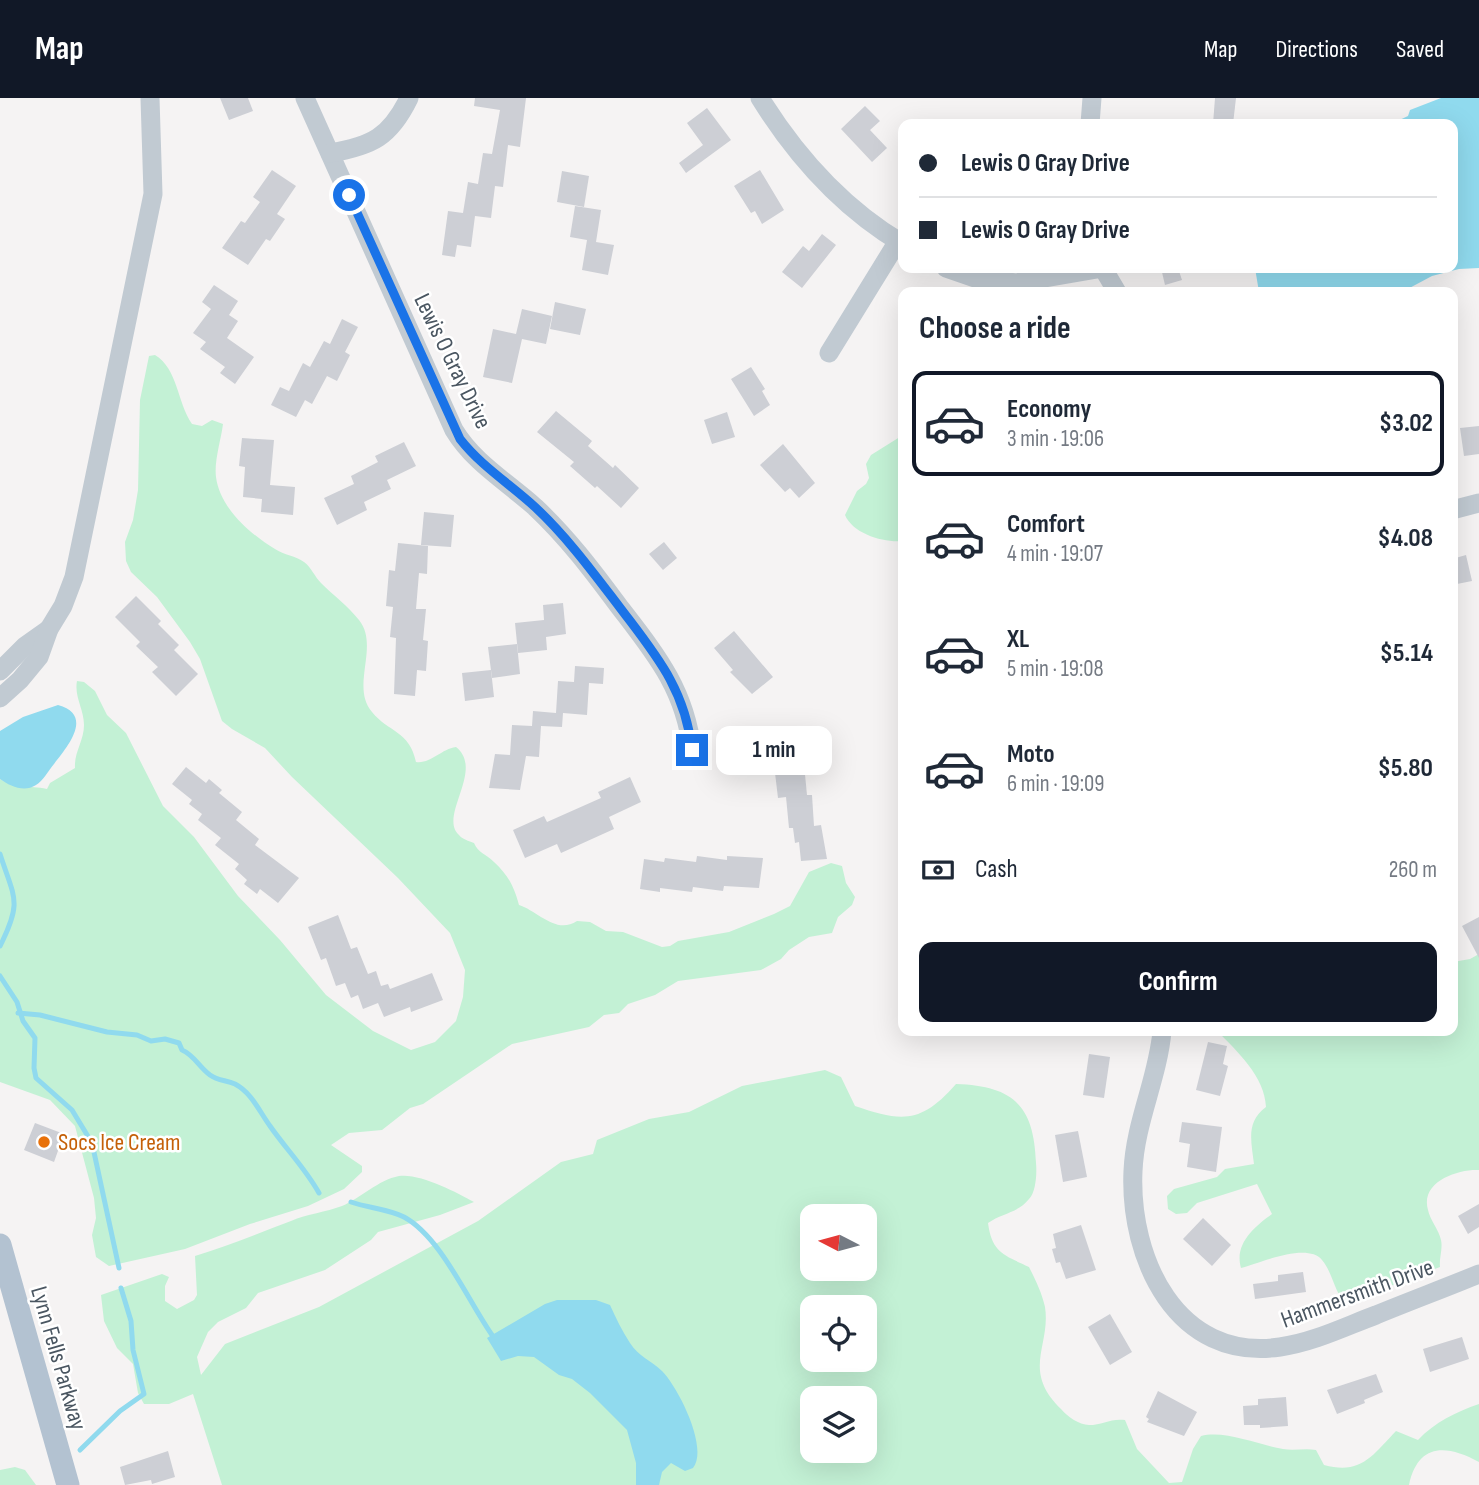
<!DOCTYPE html>
<meta charset="utf-8">
<style>
:root{--surface:#fff;--page:#f6f6f7;--text:#1f2937;--muted:#747a83;--line:#e0e1e3;--accent:#111827}
body{margin:0;font-family:"Sofia Sans Condensed",sans-serif;background:var(--page);color:var(--text);height:100vh;display:flex;flex-direction:column;font-size:26px;white-space:nowrap}
*{box-sizing:border-box;margin:0}
p{font-size:23px;color:var(--muted)}
.icon{flex:none;width:38px;height:38px;fill:none;stroke:currentColor;stroke-width:2;stroke-linecap:round;stroke-linejoin:round}
.map{position:relative;flex:1;overflow:hidden}
.drawer{position:absolute;left:898px;top:189px;width:560px;height:749px;display:flex;flex-direction:column;background:var(--surface);border-radius:14px;box-shadow:0 7px 28px #0002}
.drawer>*{flex:none}
.banner{position:absolute;left:898px;top:21px;width:560px;height:154px;border-radius:14px;box-shadow:0 7px 28px #0002;display:grid;align-content:center;height:154px;padding:0 21px;background:var(--surface)}
.needle{width:46px;rotate:276deg}
.fabs{position:absolute;left:800px;top:1106px;display:grid;gap:14px}
.fabs a{display:grid;place-items:center;width:77px;height:77px;border-radius:14px;background:var(--surface);box-shadow:0 7px 28px #0002;font-size:35px}
.end{position:absolute;width:32px;height:32px;margin:-16px;border:9px solid #1a73e8;background:#fff;box-shadow:0 0 0 4px #fff}
.from{border-radius:50%}
.bubble{position:absolute;height:49px;border-radius:14px;background:var(--surface);box-shadow:0 7px 28px #0002;font-size:23px;font-weight:700;line-height:49px;text-align:center}
.banner b{display:flex;align-items:center;gap:24px;height:66px;font-size:26px}
.banner b+b{border-top:2px solid var(--line)}
.banner i{width:18px;height:18px;background:var(--text)}
ul{padding:0;list-style:none}
li{display:flex;align-items:center;gap:21px;height:105px;margin:0 14px 10px;padding:0 7px;border:4px solid transparent;border-radius:14px}
li div{flex:1}
li b{display:block;font-size:26px}
li em{font-style:normal;font-weight:700}
li.on{border-color:var(--accent)}
li>.icon{width:63px;height:63px;stroke-width:1.5}
h2{padding:0 21px;font-size:32px;line-height:84px}
.pay{display:flex;align-items:center;gap:18px;height:77px;padding:0 21px;font-size:26px}
.pay p{margin-inline-start:auto}
.primary-button{display:flex;gap:14px;margin-top:auto;padding:14px 21px}
.primary-button a{flex:1;height:80px;border-radius:14px;background:var(--accent);color:#fff;font-size:28px;font-weight:700;line-height:80px;text-align:center}
header{display:flex;align-items:center;gap:42px;box-sizing:border-box;height:98px;padding:0 35px;background:var(--accent);color:#fff}
header strong{font-size:33px}
nav{display:flex;gap:38px;margin-inline-start:auto;font-size:24px}
.map>svg:first-child{display:block}
.green{fill:#c3f1d5;fill-rule:evenodd}
.water{fill:#90daee}
.lines{fill:none;stroke-linecap:round;stroke-linejoin:round}
.stream{stroke:#90daee;stroke-width:5}
.building{fill:#cdcfd5}
.minor{stroke:#c1cad2;stroke-width:19}
.major{stroke:#b3c2d1;stroke-width:23}
.route{stroke:#1a73e8;stroke-width:9}
.food-dot{fill:#e8710a;stroke:#fff;stroke-width:2.5}
.labels{text-anchor:middle;stroke-width:5;stroke-linejoin:round;paint-order:stroke}
.street-label{font-size:24px;fill:#4a5661;stroke:#fff}
.food-label{font-size:24px;fill:#c56008;stroke:#fff;text-anchor:start}
</style>
<header>
<strong>Map</strong>
<nav><a>Map</a><a>Directions</a><a>Saved</a></nav>
</header>
<div class="map">
<svg width="1479" height="1387" viewBox="0 0 1479 1387">
<rect width="100%" height="100%" fill="#f5f3f3"/>
<g class="green">
<path d="M155 257C178 271 177 304 192 326L202 328 212 322 223 326C221 342 214 363 216 379 220 410 250 436 275 451 284 457 296 458 304 464 311 469 315 479 321 485 333 497 348 508 359 522 380 548 350 589 372 614 389 635 409 632 416 664 431 666 441 651 456 649 485 672 438 718 459 737 462 741 469 743 474 745 478 755 486 756 494 764 508 777 514 788 519 807 538 813 556 837 577 823L590 824 606 833 623 834 662 849 670 848 678 843 729 834 774 816 790 808 809 774 831 765 842 768 846 785 855 799 852 807 838 819 832 835 809 839 789 852 781 861 761 872 678 883 655 897 628 906 619 915 604 917 589 929 512 946 423 1006 410 1010 382 1032 349 1035 331 1047 362 1068V1074L344 1091 308 1108 250 1126 185 1151 109 1168 96 1159 92 1137 96 1120 94 1100 75 1028 50 1002 0 984V681C19 692 28 687 47 691L50 685 75 670C74 654 84 643 84 627 84 611 74 599 77 583L84 584 95 593 107 617 126 635 163 708 194 739 238 798 280 842 326 897 373 933 411 952 435 944 456 923 463 899 465 872 450 835 398 780 292 679 265 650 232 631 222 623 200 561 190 544 157 499 131 474 126 463 125 444 133 422 138 392 140 302 149 258Z"/>
<path d="M903 337V443C884 445 853 436 845 417L857 393 866 386 869 380 866 366 871 357Z"/>
<path d="M1479 856V1072C1457 1071 1420 1084 1428 1112 1430 1122 1439 1132 1441 1142 1443 1151 1439 1160 1440 1169L1356 1201 1343 1203C1334 1191 1332 1174 1322 1162 1307 1144 1260 1165 1241 1170 1234 1146 1254 1129 1272 1116L1257 1086 1197 1105 1187 1115 1176 1116 1168 1111 1167 1098 1174 1091 1217 1079 1225 1071 1254 1066C1251 1042 1246 1024 1266 1009 1265 979 1237 953 1217 933H1452L1453 864 1470 861Z"/>
<path d="M825 972 841 979 855 1008C902 1024 921 1026 956 986 1014 988 1034 1008 1036 1065 1037 1075 1036 1094 1029 1101 1018 1115 1002 1115 988 1125 992 1155 1004 1157 1029 1169 1035 1181 1042 1195 1045 1209 1051 1248 1021 1272 1061 1311 1067 1318 1079 1327 1089 1327 1102 1327 1111 1320 1125 1322L1137 1351 1169 1385 1182 1384 1193 1351 1201 1338C1226 1332 1258 1347 1283 1351 1294 1353 1305 1350 1316 1352L1324 1367C1361 1377 1372 1358 1396 1333L1418 1342C1435 1324 1456 1314 1479 1306V1364C1446 1346 1418 1345 1409 1387H222L193 1296 169 1306H144L138 1295 133 1266 117 1250 104 1223 101 1197 162 1176 169 1179 165 1188V1203L177 1211 194 1202 197 1197 195 1158C228 1148 259 1135 291 1123 307 1116 326 1114 342 1108 361 1100 378 1082 399 1078 420 1075 456 1094 474 1104L440 1117 378 1134 371 1142 325 1172 258 1195 246 1210 218 1224 208 1234 197 1259 201 1277 225 1246 319 1209 478 1123 561 1064 593 1056 597 1042 649 1021 689 1014 742 988ZM812 1118H864V1171H812ZM812 1209H864V1262H812ZM812 1300H864V1353H812Z"/>
<path d="M15 1369 25 1372 36 1387H0V1372Z"/>
</g>
<g class="water">
<path d="M1441 0H1479V170L1459 171 1432 178 1402 194H1259L1255 170H1452V26H1391L1408 18 1410 12Z"/>
<path d="M58 607C94 617 68 648 54 666 48 673 43 683 36 687 24 695 10 688 0 681V633L23 619Z"/>
<path d="M557 1202H596L610 1207C616 1220 622 1233 630 1245 638 1258 652 1263 662 1273 678 1289 709 1350 693 1370L685 1373 671 1365 662 1374 659 1387H636V1365L627 1332 590 1295 572 1281 559 1277 534 1259 518 1258 501 1263 487 1240 545 1206Z"/>
</g>
<g class="lines">
<g class="stream">
<path d="M0 756C14 800 23 803 0 848"/>
<path d="M0 878 17 904 23 923 35 940 34 970 36 980 72 1012 92 1045 119 1170"/>
<path d="M18 915 40 917 107 934 137 937 151 943 165 941 179 945 182 952C194 957 199 969 210 977 218 983 226 982 235 986 252 995 259 1013 270 1028 286 1051 305 1070 319 1095"/>
<path d="M351 1104C368 1110 388 1111 404 1119 441 1139 468 1203 492 1237"/>
<path d="M80 1352 120 1313 144 1296 133 1252 131 1223 121 1190"/>
</g>
</g>
<g class="building">
<path d="M220 0H248L253 13 229 22Z"/>
<path d="M475 0H526L520 49 508 47 503 89 495 88 491 120 475 118 471 149 457 147 455 159 442 157 448 113 463 115 468 84 478 86 483 55 492 56 500 12 474 8Z"/>
<path d="M1215 0H1236L1233 26H1213Z"/>
<path d="M865 8 880 23 870 32 887 50 872 64 841 31Z"/>
<path d="M707 10 731 42 686 75 679 65 703 47 687 25Z"/>
<path d="M272 72 296 88 277 116 285 121 270 143 266 141 248 167 222 150 241 123 245 125 260 104 253 99Z"/>
<path d="M760 72 784 112 762 126 755 113 751 115 734 88Z"/>
<path d="M562 73 589 78 584 109 557 104Z"/>
<path d="M575 108 601 112 596 144 614 147 608 177 582 172 587 142 570 139Z"/>
<path d="M822 136 836 147 802 190 782 174 803 148 809 153Z"/>
<path d="M1161 170H1178L1182 182 1165 187Z"/>
<path d="M214 187 238 203 229 217 238 223 227 240 254 259 235 286 220 275 225 269 200 251 206 244 193 235 211 211 202 204Z"/>
<path d="M555 204 586 211 580 237 550 231Z"/>
<path d="M522 211 552 218 546 246 522 241 512 285 483 279 493 231 516 236Z"/>
<path d="M342 221 358 229 345 254 350 257 337 283 327 278 312 306 305 302 296 319 271 307 280 289 289 293 303 265 310 269 324 243 330 246Z"/>
<path d="M751 269 765 291 762 293 770 307 754 318 731 281Z"/>
<path d="M556 313 592 343 588 348 613 370 615 367 639 390 621 410 597 388 595 390 570 368 574 364 537 334Z"/>
<path d="M727 314 735 339 712 346 704 322Z"/>
<path d="M1479 328V356L1464 358 1460 330Z"/>
<path d="M242 340 274 342 270 387 295 389 293 417 261 414 262 401 243 399 245 369 239 368Z"/>
<path d="M404 344 416 368 387 382 391 391 364 404 367 412 337 427 324 400 354 386 351 378 378 364 375 358Z"/>
<path d="M783 346 815 385 799 400 790 390 785 394 760 367Z"/>
<path d="M424 414 454 417 451 449 421 447Z"/>
<path d="M664 444 677 460 663 472 649 456Z"/>
<path d="M398 445 428 448 427 476 419 475 416 511H426L423 542 428 543 426 573 417 572 415 598 394 596 396 540 390 539 393 509 386 508 389 472 395 473Z"/>
<path d="M1466 457 1472 483 1452 487V461Z"/>
<path d="M136 498 161 523 158 526 179 547 174 552 198 576 176 598 152 574 158 569 136 548 140 544 115 519Z"/>
<path d="M563 505 566 536 546 539 547 552 518 555 515 525 544 522 543 507Z"/>
<path d="M734 533 773 579 752 596 730 574 733 572 714 550Z"/>
<path d="M517 546 520 576 492 580 488 549Z"/>
<path d="M575 568 604 570 603 586 589 585 587 617 563 615 562 629 541 628 539 659 526 658 520 692 489 690 495 656 510 657 512 627 532 628 533 613 556 615 558 583 574 584Z"/>
<path d="M491 572 494 599 465 603 462 575Z"/>
<path d="M797 631 800 666H804L807 697H812L814 728 821 727 827 761 801 763 799 744 795 745 793 730H789L786 699 778 700 770 633Z"/>
<path d="M186 669 206 685 209 681 222 692 219 695 242 714 236 722 259 741 255 747 299 780 278 805 260 791 257 796 244 786 247 782 235 771 239 766 215 747 221 740 198 722 202 716 189 706 192 702 172 686Z"/>
<path d="M630 679 641 704 609 719 614 731 561 755 557 746 525 760 513 732 544 718 547 724 601 700 598 694Z"/>
<path d="M697 758 727 762V758L763 760 759 790 724 788 723 793 693 789 692 794 660 790V794L640 791 644 761 664 764 665 760 696 764Z"/>
<path d="M338 817 351 851 357 849 368 876 376 873 381 888 388 886 390 891 432 875 443 902 411 914 410 909 384 919 378 905 363 911 358 897 351 900 345 885 336 888 326 860 321 862 308 829Z"/>
<path d="M1479 819V860L1462 828Z"/>
<path d="M1208 944 1227 948 1223 966 1228 968 1220 998 1196 992Z"/>
<path d="M1089 956 1110 959 1104 1000 1083 997Z"/>
<path d="M1182 1024 1222 1029 1216 1074 1187 1069 1190 1046 1179 1044Z"/>
<path d="M35 1025 64 1036 54 1064 24 1052Z"/>
<path d="M1078 1033 1087 1079 1063 1084 1055 1037Z"/>
<path d="M1479 1106V1129L1468 1136 1458 1118Z"/>
<path d="M1203 1120 1231 1147 1212 1168 1183 1141Z"/>
<path d="M1081 1127 1096 1172 1066 1181 1060 1164 1056 1165 1052 1151 1056 1150 1053 1136Z"/>
<path d="M1303 1174 1306 1194 1255 1201 1253 1186 1278 1183V1177Z"/>
<path d="M1110 1216 1132 1254 1110 1267 1088 1229Z"/>
<path d="M1462 1239 1469 1261 1430 1274 1423 1251Z"/>
<path d="M1376 1276 1383 1294 1364 1302 1365 1305 1337 1316 1327 1292Z"/>
<path d="M1158 1293 1197 1314 1184 1338 1147 1324 1149 1321 1146 1319Z"/>
<path d="M1286 1299 1288 1328 1260 1330V1327H1244L1243 1308 1258 1307V1301Z"/>
<path d="M168 1353 175 1379 152 1386 151 1382 125 1387 120 1369Z"/>
</g>
<g class="lines">
<g class="minor">
<path d="M305 0 454 332C474 365 506 383 535 409 567 439 592 472 618 507 654 554 685 590 692 652"/>
<path d="M760 0C796 58 844 111 903 146"/>
<path d="M1090 26 1092 0"/>
<path d="M330 55C372 48 390 39 409 0"/>
<path d="M946 170 975 180 1016 185 1103 170"/>
<path d="M1104 172 1117 194"/>
<path d="M829 255 898 143"/>
<path d="M1452 412 1479 405"/>
<path d="M0 573 25 548 49 531"/>
<path d="M0 600 20 582 39 559 49 531 63 508 74 479 153 96 150 0"/>
<path d="M1162 933C1158 980 1135 1024 1133 1073 1129 1160 1176 1264 1280 1249 1314 1244 1344 1229 1376 1217 1410 1203 1445 1190 1479 1176"/>
</g>
<path class="major" d="M0 1147 68 1387"/>
</g>
<g class="lines">
<path class="route" d="M349 97 460 341C481 368 510 386 535 409 567 439 592 473 618 507 654 555 685 589 692 652"/>
</g>
<circle class="food-dot" cx="44" cy="1044" r="7"/>
<g class="labels">
<g class="street-label">
<text transform="translate(453 263) rotate(64)" y="8">Lewis O Gray Drive</text>
<text transform="translate(1357 1195) rotate(-20)" y="8">Hammersmith Drive</text>
<text transform="translate(59 1260) rotate(74)" y="8">Lynn Fells Parkway</text>
</g>
<g class="food-label">
<text x="58" y="1052">Socs Ice Cream</text>
</g>
</g>
</svg>
<div class="fabs">
<a><svg class="needle" viewBox="-14 -14 28 28"><path d="M0-13l5 13h-10z" fill="#e53935"/><path d="M0 13l5-13h-10z" fill="#747a83"/></svg></a>
<a><svg class="icon" aria-label="locate" viewBox="0 0 24 24"><circle cx="12" cy="12" r="6"/><path d="M12 2v4M12 18v4M2 12h4M18 12h4"/></svg></a>
<a><svg class="icon" aria-label="layers" viewBox="0 0 24 24"><path d="M12 4l9 5-9 5-9-5zM3 14l9 5 9-5"/></svg></a>
</div>
<i class="end from" style="left:349px;top:97px"></i>
<i class="end" style="left:692px;top:652px"></i>
<div class="bubble" style="left:716px;top:628px;width:116px">1 min</div>
<div class="banner">
<b><i class="from"></i>Lewis O Gray Drive</b>
<b><i></i>Lewis O Gray Drive</b>
</div>
<section class="drawer">
<h2>Choose a ride</h2>
<ul>
<li class="on"><svg class="icon" aria-label="car" viewBox="0 0 24 24"><path d="M5 17H2v-5l4-1 3-4h7l3 4 3 1v5h-3M9 17h6M6 11h13"/><circle cx="7" cy="17" r="2"/><circle cx="17" cy="17" r="2"/></svg><div><b>Economy</b><p>3 min · 19:06</p></div><em>$3.02</em></li>
<li><svg class="icon" aria-label="car" viewBox="0 0 24 24"><path d="M5 17H2v-5l4-1 3-4h7l3 4 3 1v5h-3M9 17h6M6 11h13"/><circle cx="7" cy="17" r="2"/><circle cx="17" cy="17" r="2"/></svg><div><b>Comfort</b><p>4 min · 19:07</p></div><em>$4.08</em></li>
<li><svg class="icon" aria-label="car" viewBox="0 0 24 24"><path d="M5 17H2v-5l4-1 3-4h7l3 4 3 1v5h-3M9 17h6M6 11h13"/><circle cx="7" cy="17" r="2"/><circle cx="17" cy="17" r="2"/></svg><div><b>XL</b><p>5 min · 19:08</p></div><em>$5.14</em></li>
<li><svg class="icon" aria-label="car" viewBox="0 0 24 24"><path d="M5 17H2v-5l4-1 3-4h7l3 4 3 1v5h-3M9 17h6M6 11h13"/><circle cx="7" cy="17" r="2"/><circle cx="17" cy="17" r="2"/></svg><div><b>Moto</b><p>6 min · 19:09</p></div><em>$5.80</em></li>
</ul>
<div class="pay"><svg class="icon" aria-label="cash" viewBox="0 0 24 24"><path d="M3 7h18v10H3z"/><circle cx="12" cy="12" r="2"/></svg>Cash<p>260 m</p></div>
<div class="primary-button"><a>Confirm</a></div>
</section>
</div>
